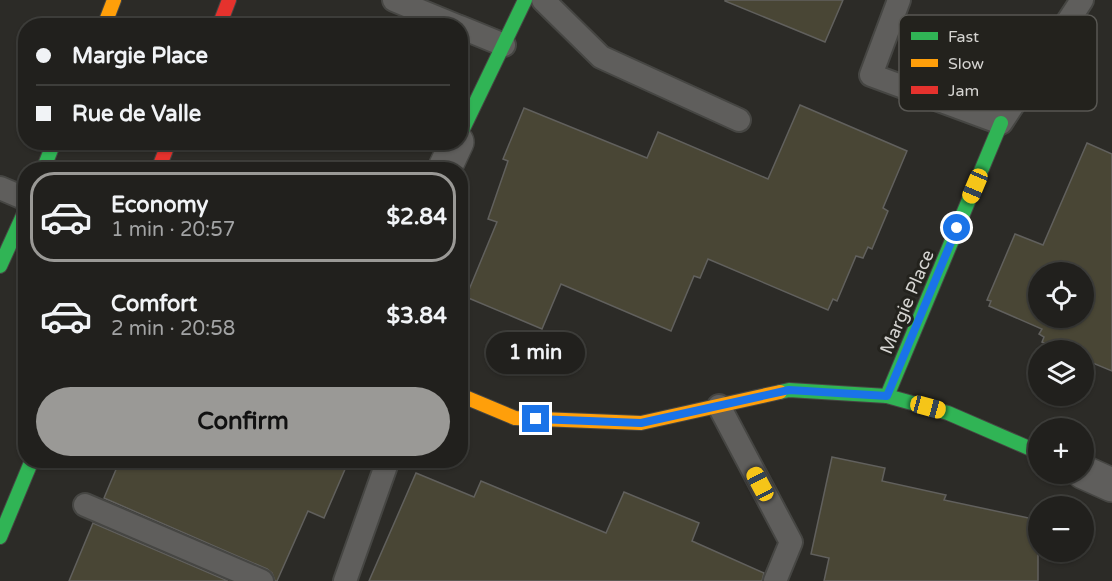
<!DOCTYPE html>
<meta charset="utf-8">
<style>
:root{--surface:#21201d;--page:#292826;--text:#f1f3f6;--muted:#a2a3a4;--line:#3e3e3b;--accent:#9a9996}
body{margin:0;font-family:"Varela Round",sans-serif;background:var(--page);color:var(--text);height:100vh;display:flex;flex-direction:column;font-size:22px;white-space:nowrap}
*{box-sizing:border-box;margin:0}
p{font-size:20px;color:var(--muted)}
.icon{flex:none;width:33px;height:33px;fill:none;stroke:currentColor;stroke-width:2;stroke-linecap:round;stroke-linejoin:round}
.map{position:relative;flex:1;overflow:hidden}
.side{position:absolute;left:18px;top:162px;width:450px;height:306px;display:flex;flex-direction:column;background:var(--surface);border-radius:24px;box-shadow:0 2px 4px #0004,0 0 0 2px var(--line)}
.side>*{flex:none}
.guide{position:absolute;left:18px;top:18px;width:450px;height:132px;border-radius:24px;box-shadow:0 2px 4px #0004,0 0 0 2px var(--line);display:grid;align-content:center;height:132px;padding:0 18px;background:var(--surface)}
.buttons{position:absolute;left:1028px;top:262px;display:grid;gap:12px}
.buttons a{display:grid;place-items:center;width:66px;height:66px;border-radius:50%;background:var(--surface);box-shadow:0 2px 4px #0004,0 0 0 2px var(--line);font-size:30px}
.end{position:absolute;width:27px;height:27px;margin:-14px;border:8px solid #1a73e8;background:#fff;box-shadow:0 0 0 3px #fff}
.from{border-radius:50%}
.bubble{position:absolute;height:42px;border-radius:21px;background:var(--surface);box-shadow:0 2px 4px #0004,0 0 0 2px var(--line);font-size:20px;font-weight:700;line-height:42px;text-align:center}
.car{position:absolute;width:18px;height:36px;margin:-18px -9px;border-radius:8px;box-shadow:0 0 4px 2px #0007;background:linear-gradient(#f5c518 24%,#345 0 40%,#f5c518 0 76%,#345 0 86%,#f5c518 0)}
.guide b{display:flex;align-items:center;gap:21px;height:57px;font-size:22px}
.guide b+b{border-top:2px solid var(--line)}
.guide i{width:15px;height:15px;background:var(--text)}
ul{padding:10px 0 0;list-style:none}
li{display:flex;align-items:center;gap:18px;height:90px;margin:0 12px 9px;padding:0 6px;border:3px solid transparent;border-radius:24px}
li div{flex:1}
li b{display:block;font-size:22px}
li em{font-style:normal;font-weight:700}
li.on{border-color:var(--accent)}
li>.icon{width:54px;height:54px;stroke-width:1.5}
.button{display:flex;gap:12px;margin-top:auto;padding:12px 18px}
.button a{flex:1;height:69px;border-radius:36px;background:var(--accent);color:#111;font-size:24px;font-weight:700;line-height:69px;text-align:center}
.map>svg:first-child{display:block}
.building{fill:#494635;stroke:#61605d;stroke-width:1.5;fill-rule:evenodd}
.lines{fill:none;stroke-linecap:round;stroke-linejoin:round}
.lane-casing{stroke:#464643;stroke-width:26}
.street-casing{stroke:#464643;stroke-width:36}
.fast-casing{stroke:#464643;stroke-width:16}
.slow-casing{stroke:#464643;stroke-width:16}
.jam-casing{stroke:#464643;stroke-width:16}
.lane{stroke:#5f5e5c;stroke-width:22}
.street{stroke:#5f5e5c;stroke-width:33}
.fast{stroke:#30b455;stroke-width:14}
.slow{stroke:#ff9f0a;stroke-width:14}
.jam{stroke:#e5322d;stroke-width:14}
.route{stroke:#1a73e8;stroke-width:8}
.labels{text-anchor:middle;stroke-width:6;stroke-linejoin:round;paint-order:stroke}
.street-label{font-size:18px;fill:#d5d4d1;stroke:#23221d}
.key{fill:#23221d;stroke:#585753;stroke-width:1.5}
.key-label{font-size:16px;fill:#d5d4d1}
</style>
<div class="map">
<svg width="1112" height="581" viewBox="0 0 1112 581">
<rect width="100%" height="100%" fill="#2c2b27"/>
<g class="building">
<path d="M725 0H843L825 42 725 1Z"/>
<path d="M800 105 907 151 883 208 888 211 872 249 868 247 863 258 856 256 837 301 833 299 828 310 708 259 700 278 694 276 671 331 561 284 542 329 466 297 497 222 488 219 508 161 503 159 524 108 647 158 658 132 768 179Z"/>
<path d="M1087 143 1112 154V371L1083 359V351H1065L1042 342 1044 337 1039 334 1042 329 989 306 991 301 987 300 1015 234 1043 245ZM1038 273H1083V318H1038Z"/>
<path d="M832 457 885 468 882 481 946 495 944 500 1038 520V581H824L829 558 811 554Z"/>
<path d="M120 460H349L324 518 308 511 277 581H275L272 573 267 569 104 498Z"/>
<path d="M416 473 474 497 481 481 606 533 624 492 699 523 692 541 764 573 762 581H369Z"/>
<path d="M93 523 228 581H69Z"/>
</g>
<g class="lines">
<g class="lane-casing">
<g id="lane">
<path d="M394 0 457 26"/>
<path d="M543 0 601 57 739 120"/>
<path d="M899 0 871 75 1001 123 1082 0"/>
<path d="M460 27 504 45"/>
<path d="M0 188 26 199"/>
<path d="M719 406 791 542 775 581"/>
<path d="M85 505 262 581"/>
<path d="M345 581 388 460"/>
</g>
</g>
<g class="street-casing">
<g id="street">
<path d="M444 170 457 142"/>
<path d="M1083 472 1112 485"/>
</g>
</g>
<g class="fast-casing">
<g id="fast">
<path d="M460 135 525 0"/>
<path d="M43 170 54 142"/>
<path d="M0 266 26 209"/>
<path d="M780 392 789 390 887 396 948 413 1038 452"/>
<path d="M887 396 1001 123"/>
<path d="M0 537 32 460"/>
</g>
</g>
<g class="slow-casing">
<g id="slow">
<path d="M104 26 114 0"/>
<path d="M460 395 515 418 641 423 780 392"/>
</g>
</g>
<g class="jam-casing">
<g id="jam">
<path d="M219 26 229 0"/>
<path d="M158 170 169 142"/>
</g>
</g>
<use href="#lane" class="lane"/>
<use href="#street" class="street"/>
<use href="#fast" class="fast"/>
<use href="#slow" class="slow"/>
<use href="#jam" class="jam"/>
</g>
<g class="lines">
<path class="route" d="M536 419 641 423 789 390 887 396 957 228"/>
</g>
<g class="labels">
<g class="street-label">
<text transform="translate(907 302) rotate(-67)" y="6">Margie Place</text>
</g>
</g>
<rect x="899" y="15" width="198" height="96" rx="9" class="key"/>
<rect x="911" y="32" width="27" height="8" fill="#30b455"/>
<rect x="911" y="59" width="27" height="8" fill="#ff9f0a"/>
<rect x="911" y="86" width="27" height="8" fill="#e5322d"/>
<g class="key-label">
<text x="948" y="42">Fast</text>
<text x="948" y="69">Slow</text>
<text x="948" y="96">Jam</text>
</g>
</svg>
<div class="buttons">
<a><svg class="icon" aria-label="locate" viewBox="0 0 24 24"><circle cx="12" cy="12" r="6"/><path d="M12 2v4M12 18v4M2 12h4M18 12h4"/></svg></a>
<a><svg class="icon" aria-label="layers" viewBox="0 0 24 24"><path d="M12 4l9 5-9 5-9-5zM3 14l9 5 9-5"/></svg></a>
<a>+</a>
<a>−</a>
</div>
<i class="end from" style="left:957px;top:228px"></i>
<i class="end" style="left:536px;top:419px"></i>
<div class="bubble" style="left:486px;top:332px;width:99px">1 min</div>
<i class="car" style="left:975px;top:186px;rotate:203deg"></i>
<i class="car" style="left:928px;top:407px;rotate:105deg"></i>
<i class="car" style="left:760px;top:484px;rotate:332deg"></i>
<div class="guide">
<b><i class="from"></i>Margie Place</b>
<b><i></i>Rue de Valle</b>
</div>
<section class="side">
<ul>
<li class="on"><svg class="icon" aria-label="car" viewBox="0 0 24 24"><path d="M5 17H2v-5l4-1 3-4h7l3 4 3 1v5h-3M9 17h6M6 11h13"/><circle cx="7" cy="17" r="2"/><circle cx="17" cy="17" r="2"/></svg><div><b>Economy</b><p>1 min · 20:57</p></div><em>$2.84</em></li>
<li><svg class="icon" aria-label="car" viewBox="0 0 24 24"><path d="M5 17H2v-5l4-1 3-4h7l3 4 3 1v5h-3M9 17h6M6 11h13"/><circle cx="7" cy="17" r="2"/><circle cx="17" cy="17" r="2"/></svg><div><b>Comfort</b><p>2 min · 20:58</p></div><em>$3.84</em></li>
</ul>
<div class="button"><a>Confirm</a></div>
</section>
</div>
